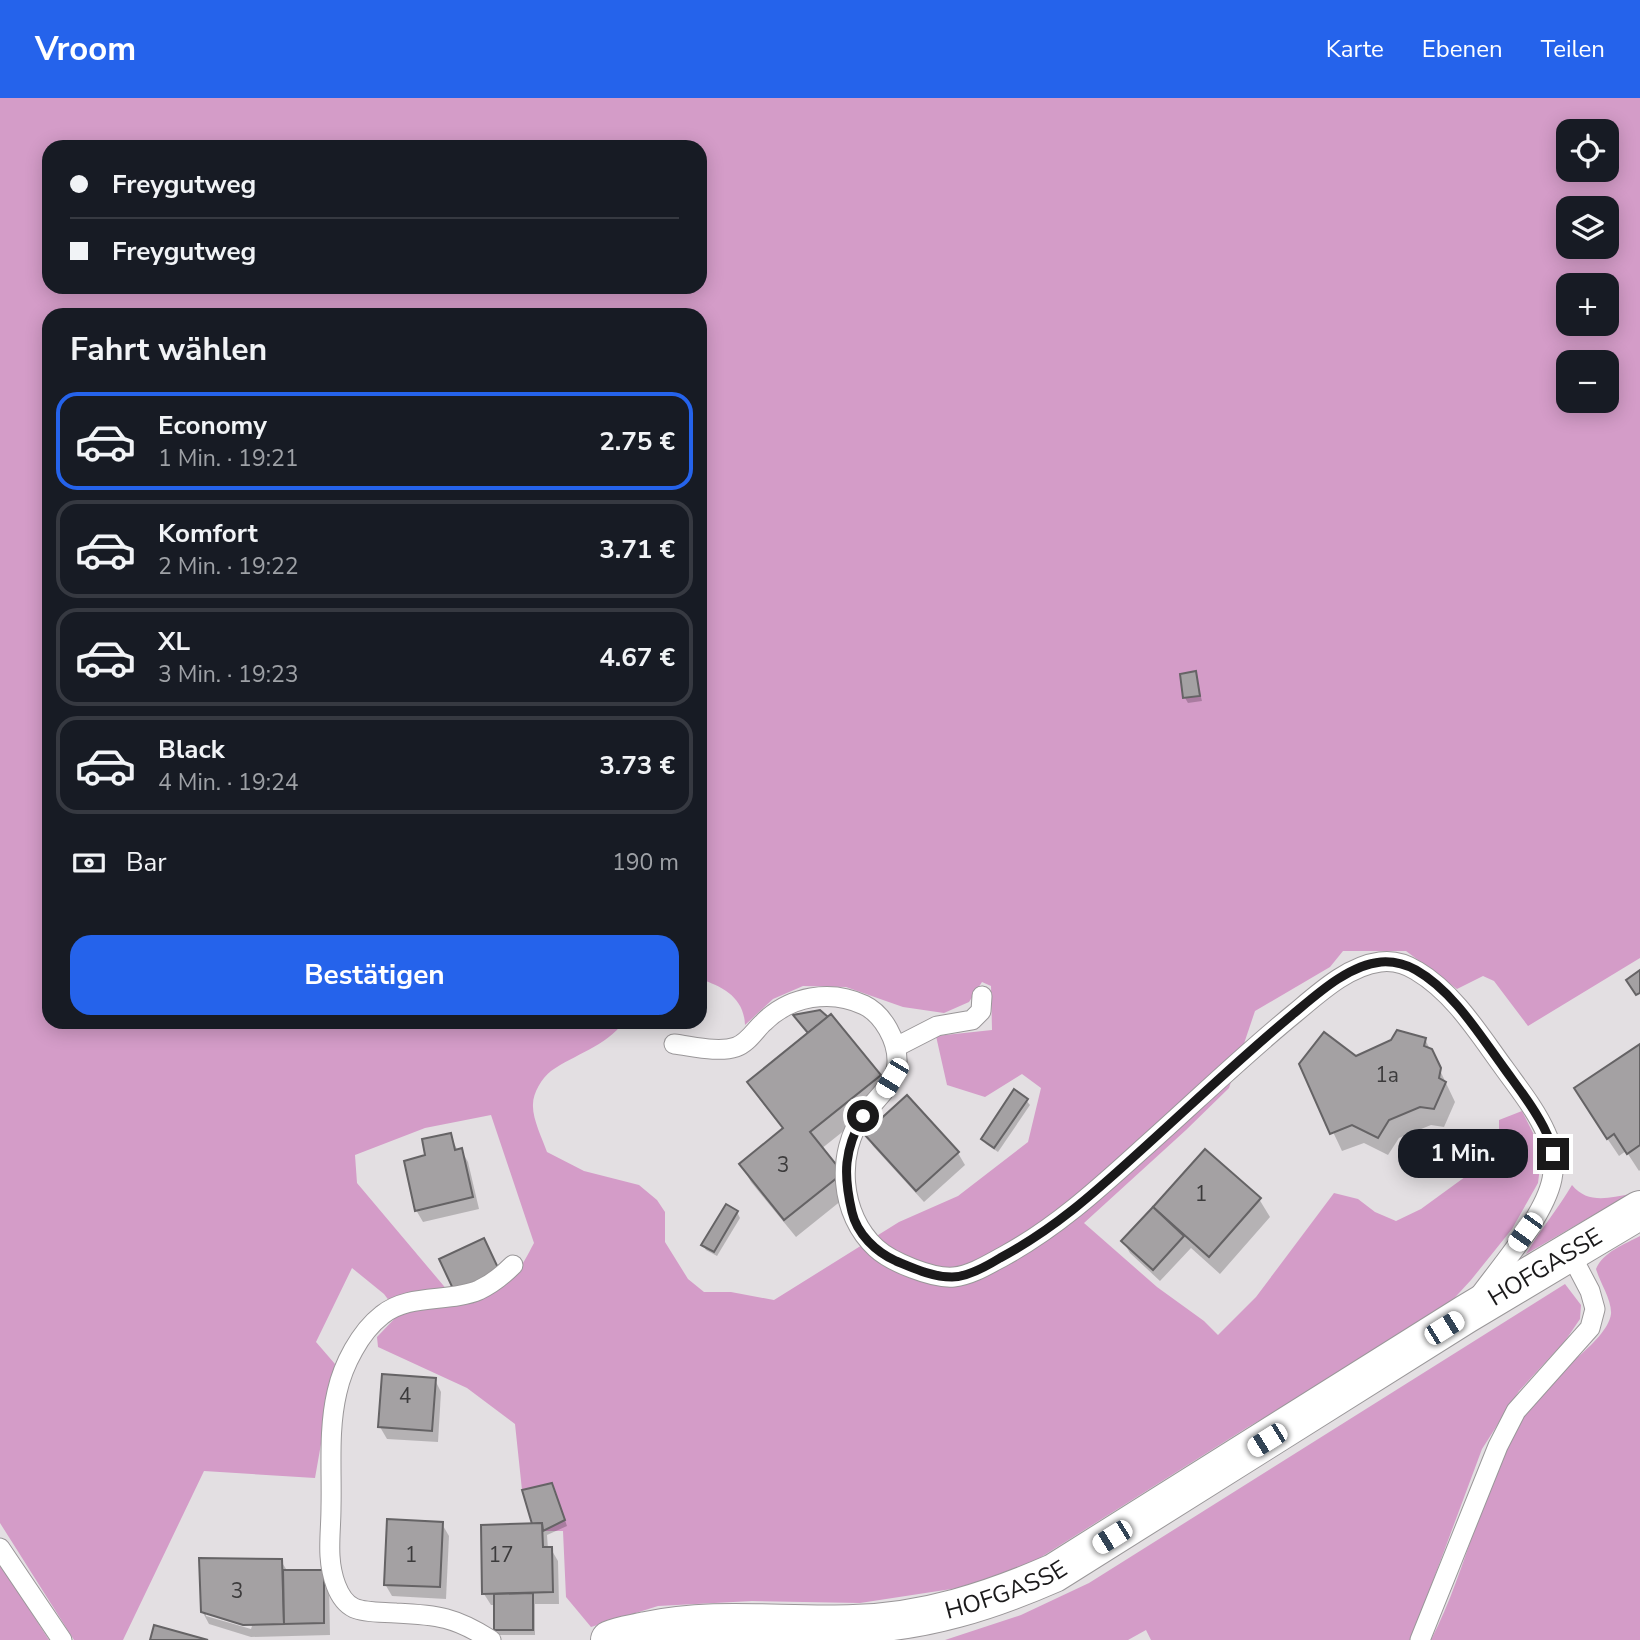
<!DOCTYPE html>
<html lang="de">
<meta charset="utf-8">
<style>
:root{--surface:#171b24;--page:#242831;--text:#f1f3f6;--muted:#9ea1a6;--line:#363941;--accent:#2563eb}
body{margin:0;font-family:"Nunito Sans",sans-serif;background:var(--page);color:var(--text);height:100vh;display:flex;flex-direction:column;font-size:26px;white-space:nowrap}
*{box-sizing:border-box;margin:0}
p{font-size:23px;color:var(--muted)}
.icon{flex:none;width:38px;height:38px;fill:none;stroke:currentColor;stroke-width:2;stroke-linecap:round;stroke-linejoin:round}
.map{position:relative;flex:1;overflow:hidden}
.drawer{position:absolute;left:42px;top:210px;width:665px;height:721px;display:flex;flex-direction:column;background:var(--surface);border-radius:21px;box-shadow:0 4px 18px #0003}
.drawer>*{flex:none}
.top-card{position:absolute;left:42px;top:42px;width:665px;height:154px;border-radius:21px;box-shadow:0 4px 18px #0003;display:grid;align-content:center;height:154px;padding:0 28px;background:var(--surface)}
.buttons{position:absolute;left:1556px;top:21px;display:grid;gap:14px}
.buttons a{display:grid;place-items:center;width:63px;height:63px;border-radius:14px;background:var(--surface);box-shadow:0 4px 18px #0003;font-size:35px}
.end{position:absolute;width:32px;height:32px;margin:-16px;border:9px solid #1a191a;background:#fff;box-shadow:0 0 0 4px #fff}
.from{border-radius:50%}
.bubble{position:absolute;height:49px;border-radius:21px;background:var(--surface);box-shadow:0 4px 18px #0003;font-size:23px;font-weight:700;line-height:49px;text-align:center}
.car{position:absolute;width:21px;height:42px;margin:-21px -10px;border-radius:9px;box-shadow:0 0 5px 2px #0007;background:linear-gradient(#fff 24%,#345 0 40%,#fff 0 76%,#345 0 86%,#fff 0)}
.top-card b{display:flex;align-items:center;gap:24px;height:66px;font-size:26px}
.top-card b+b{border-top:2px solid var(--line)}
.top-card i{width:18px;height:18px;background:var(--text)}
ul{padding:0;list-style:none}
li{display:flex;align-items:center;gap:21px;height:98px;margin:0 14px 10px;padding:0 14px;border:4px solid var(--line);border-radius:21px}
li div{flex:1}
li b{display:block;font-size:26px}
li em{font-style:normal;font-weight:700}
li.selected{border-color:var(--accent)}
li>.icon{width:63px;height:63px;stroke-width:1.5}
h2{padding:0 28px;font-size:32px;line-height:84px}
.pay{display:flex;align-items:center;gap:18px;height:77px;padding:0 28px;font-size:26px}
.pay p{margin-inline-start:auto}
.button{display:flex;gap:14px;margin-top:auto;padding:14px 28px}
.button a{flex:1;height:80px;border-radius:21px;background:var(--accent);color:#fff;font-size:28px;font-weight:700;line-height:80px;text-align:center}
header{display:flex;align-items:center;gap:42px;box-sizing:border-box;height:98px;padding:0 35px;background:var(--accent);color:#fff}
header strong{font-size:33px}
nav{display:flex;gap:38px;margin-inline-start:auto;font-size:24px}
.map>svg:first-child{display:block}
.green{fill:#d49cc8;fill-rule:evenodd}
.shadow{fill:#0003;fill-rule:evenodd}
.building{fill:#a4a1a3;stroke:#656365;stroke-width:2}
.lines{fill:none;stroke-linecap:round;stroke-linejoin:round}
.service-casing{stroke:#9a9799;stroke-width:21}
.secondary-casing{stroke:#9a9799;stroke-width:40}
.service{stroke:#fff;stroke-width:19}
.secondary{stroke:#fff;stroke-width:38}
.route{stroke:#1a191a;stroke-width:9}
.labels{text-anchor:middle;stroke-width:5;stroke-linejoin:round;paint-order:stroke}
.number-label{font-size:21px;fill:#3c3b3c}
.street-label{font-size:24px;fill:#1a191a;stroke:#f0edef}
</style>
<header>
<strong>Vroom</strong>
<nav><a>Karte</a><a>Ebenen</a><a>Teilen</a></nav>
</header>
<div class="map">
<svg width="1640" height="1542" viewBox="0 0 1640 1542">
<rect width="100%" height="100%" fill="#e3dfe2"/>
<g class="green">
<path d="M0 0H1640V860L1528 928 1494 883 1483 878 1457 891 1406 853H1343L1330 869 1255 913 1229 990 1186 1032 1084 1125 1157 1189 1204 1223 1218 1237 1256 1199 1334 1095 1358 1101 1375 1114 1396 1123 1421 1111 1491 1060 1499 1042V1022L1522 1013 1542 1053 1538 1085 1512 1131 1471 1182 1448 1207 1380 1253 1248 1329 1019 1473 971 1488 860 1505 752 1503 658 1508 591 1529 566 1499 563 1433H543L565 1422 553 1386 522 1392 515 1326 467 1290 378 1249 377 1239 399 1216 384 1196 352 1170 316 1244 335 1266 315 1380 204 1373 123 1542H74L0 1425ZM1568 33H1606V72H1568ZM49 49H700V189H49ZM1568 110H1606V149H1568ZM1568 187H1606V226H1568ZM49 217H700V881C724 889 744 900 745 927L773 901 803 888 846 889 903 909 944 915 969 904 982 884 991 888 992 932 936 938 947 987 985 999 1022 976 1041 990 1028 1044 958 1098 899 1124 774 1202 731 1194H704L688 1181 665 1144V1114L657 1102 639 1087 584 1073 547 1054C542 1040 532 1020 533 1006 533 995 542 980 551 973 575 956 605 949 624 924H49ZM1568 264H1606V303H1568ZM491 1017 534 1145C511 1189 506 1191 459 1206L357 1085 355 1057 425 1030Z"/>
<path d="M1572 1087C1587 1106 1609 1100 1630 1096L1526 1156C1540 1132 1558 1111 1572 1087Z"/>
<path d="M1640 1138V1542H1431C1470 1466 1483 1379 1529 1306 1545 1280 1607 1245 1611 1216 1612 1202 1600 1185 1596 1171 1603 1154 1625 1146 1640 1138Z"/>
<path d="M1565 1186 1581 1207 1580 1221 1565 1243 1519 1293 1482 1351 1411 1542H1151L1146 1532 1128 1542H945L1021 1517 1089 1485Z"/>
<path d="M0 1467 4 1472 49 1542H0Z"/>
</g>
<g class="shadow">
<path d="M1195 575 1202 603 1188 605 1185 600Z"/>
<path d="M831 918 879 978 890 996 821 1051 852 1094 796 1139 751 1084 741 1066 783 1032 760 1002 749 984Z"/>
<path d="M1425 941 1455 1004 1444 1029 1431 1027 1399 1040 1388 1057 1364 1045 1342 1053 1301 966 1355 960Z"/>
<path d="M1640 948V1072L1639 1073 1626 1053 1619 1058 1586 1009Z"/>
<path d="M907 999 958 1055 965 1067 924 1104 873 1048 866 1036Z"/>
<path d="M1026 1002 1030 1007 998 1054 986 1046 983 1041Z"/>
<path d="M450 1037 458 1053 461 1052 468 1064 479 1111 423 1124 416 1112 427 1059Z"/>
<path d="M1259 1101 1270 1119 1220 1176 1191 1150 1160 1183 1130 1155 1123 1143 1155 1110Z"/>
<path d="M737 1114 740 1120 717 1158 706 1152 703 1147Z"/>
<path d="M435 1282 441 1294 438 1344 387 1341 380 1329Z"/>
<path d="M555 1393 567 1428 547 1437 548 1451H551L558 1463 559 1506H535V1537H499L496 1532V1507H491L484 1496 534 1427Z"/>
<path d="M442 1426 449 1438 446 1501 392 1498 385 1486Z"/>
<path d="M281 1463 288 1474H323L329 1486 330 1537 251 1539 209 1526 202 1513ZM206 1514 252 1528 251 1531 206 1518Z"/>
</g>
<g class="building">
<path d="M1196 573 1200 598 1183 600 1180 576Z"/>
<path d="M1640 872V895L1636 897 1626 882Z"/>
<path d="M820 912 828 919 808 935 793 917Z"/>
<path d="M831 916 881 977 810 1034 843 1075 784 1122 739 1066 783 1030 747 984Z"/>
<path d="M1397 932 1426 940 1424 948 1432 951 1441 970 1439 980 1446 984 1434 1011 1420 1009 1389 1022 1378 1040 1352 1027 1330 1036 1299 966 1324 934 1356 958 1391 942Z"/>
<path d="M1640 946V1047L1627 1056 1614 1036 1607 1041 1574 990Z"/>
<path d="M1014 991 1028 1001 994 1050 981 1041Z"/>
<path d="M907 997 959 1054 916 1093 864 1036Z"/>
<path d="M451 1035 455 1052 462 1050 473 1099 415 1113 404 1063 425 1057 422 1041Z"/>
<path d="M1205 1051 1261 1100 1209 1159 1153 1109Z"/>
<path d="M726 1106 738 1113 714 1154 701 1147Z"/>
<path d="M1153 1109 1184 1138 1153 1172 1121 1143Z"/>
<path d="M484 1140 500 1174 455 1195 439 1161Z"/>
<path d="M382 1276 436 1280 432 1333 378 1329Z"/>
<path d="M552 1385 565 1422 543 1433 542 1425 532 1426 522 1392Z"/>
<path d="M387 1421 443 1424 440 1489 384 1487Z"/>
<path d="M542 1425 543 1449H552L553 1494 482 1496 481 1427Z"/>
<path d="M199 1460 282 1461 284 1526 243 1527 201 1514Z"/>
<path d="M283 1472H324V1525L284 1526Z"/>
<path d="M533 1495V1532H494V1496Z"/>
<path d="M154 1527 208 1542H150Z"/>
</g>
<g class="lines">
<g class="service-casing">
<g id="service">
<path d="M674 946C692 948 718 955 736 949 748 945 755 932 764 924 790 898 831 891 864 907 883 916 898 943 897 965 896 985 876 1001 864 1016 835 1055 840 1117 876 1150 891 1164 933 1181 954 1179 972 1177 989 1166 1004 1158 1055 1130 1096 1093 1139 1054 1191 1008 1241 959 1295 915 1319 895 1348 868 1380 864 1394 862 1406 866 1417 873 1454 895 1479 936 1504 970 1519 991 1536 1012 1546 1035 1553 1049 1555 1066 1552 1081 1545 1117 1501 1168 1479 1198"/>
<path d="M896 949 937 928 972 922 981 913 982 898"/>
<path d="M0 1450 62 1542"/>
<path d="M491 1542C455 1519 438 1517 396 1515 383 1514 365 1515 354 1510 337 1502 331 1475 330 1458 329 1443 331 1426 331 1410 332 1371 328 1332 337 1294 343 1267 360 1234 382 1217 409 1195 449 1205 479 1192 492 1186 503 1177 513 1167"/>
<path d="M1420 1542 1498 1348 1516 1313 1590 1230 1595 1211 1590 1193 1569 1153"/>
</g>
</g>
<g class="secondary-casing">
<g id="secondary">
<path id="s1" d="M610 1542C621 1537 634 1536 646 1533 717 1518 783 1529 854 1526 925 1524 990 1503 1054 1475L1466 1216 1640 1112"/>
</g>
</g>
<use href="#service" class="service"/>
<use href="#secondary" class="secondary"/>
</g>
<g class="lines">
<path class="route" d="M863 1018C844 1052 843 1076 852 1114 857 1136 876 1154 896 1163 913 1170 932 1179 952 1179 967 1179 987 1168 1000 1160 1054 1131 1093 1096 1138 1055 1189 1009 1239 961 1292 917 1316 897 1348 867 1381 864 1394 863 1405 866 1416 872 1453 893 1479 936 1504 970 1519 991 1536 1012 1547 1036 1550 1042 1551 1050 1553 1056"/>
</g>
<g class="labels">
<g class="number-label">
<text x="1387" y="984">1a</text>
<text x="783" y="1074">3</text>
<text x="1201" y="1103">1</text>
<text x="405" y="1305">4</text>
<text x="411" y="1464">1</text>
<text x="501" y="1464">17</text>
<text x="237" y="1500">3</text>
</g>
<g class="street-label">
<text dy="8" stroke="none"><textPath href="#s1" startOffset="1032">HOFGASSE</textPath></text>
<text dy="8" stroke="none"><textPath href="#s1" startOffset="402">HOFGASSE</textPath></text>
</g>
</g>
</svg>
<div class="buttons">
<a><svg class="icon" aria-label="locate" viewBox="0 0 24 24"><circle cx="12" cy="12" r="6"/><path d="M12 2v4M12 18v4M2 12h4M18 12h4"/></svg></a>
<a><svg class="icon" aria-label="layers" viewBox="0 0 24 24"><path d="M12 4l9 5-9 5-9-5zM3 14l9 5 9-5"/></svg></a>
<a>+</a>
<a>−</a>
</div>
<i class="end from" style="left:863px;top:1018px"></i>
<i class="end" style="left:1553px;top:1056px"></i>
<div class="bubble" style="left:1398px;top:1031px;width:130px">1 Min.</div>
<i class="car" style="left:892px;top:980px;rotate:211deg"></i>
<i class="car" style="left:1525px;top:1134px;rotate:216deg"></i>
<i class="car" style="left:1444px;top:1230px;rotate:58deg"></i>
<i class="car" style="left:1267px;top:1342px;rotate:238deg"></i>
<i class="car" style="left:1112px;top:1439px;rotate:238deg"></i>
<div class="top-card">
<b><i class="from"></i>Freygutweg</b>
<b><i></i>Freygutweg</b>
</div>
<section class="drawer">
<h2>Fahrt wählen</h2>
<ul>
<li class="selected"><svg class="icon" aria-label="car" viewBox="0 0 24 24"><path d="M5 17H2v-5l4-1 3-4h7l3 4 3 1v5h-3M9 17h6M6 11h13"/><circle cx="7" cy="17" r="2"/><circle cx="17" cy="17" r="2"/></svg><div><b>Economy</b><p>1 Min. · 19:21</p></div><em>2.75 €</em></li>
<li><svg class="icon" aria-label="car" viewBox="0 0 24 24"><path d="M5 17H2v-5l4-1 3-4h7l3 4 3 1v5h-3M9 17h6M6 11h13"/><circle cx="7" cy="17" r="2"/><circle cx="17" cy="17" r="2"/></svg><div><b>Komfort</b><p>2 Min. · 19:22</p></div><em>3.71 €</em></li>
<li><svg class="icon" aria-label="car" viewBox="0 0 24 24"><path d="M5 17H2v-5l4-1 3-4h7l3 4 3 1v5h-3M9 17h6M6 11h13"/><circle cx="7" cy="17" r="2"/><circle cx="17" cy="17" r="2"/></svg><div><b>XL</b><p>3 Min. · 19:23</p></div><em>4.67 €</em></li>
<li><svg class="icon" aria-label="car" viewBox="0 0 24 24"><path d="M5 17H2v-5l4-1 3-4h7l3 4 3 1v5h-3M9 17h6M6 11h13"/><circle cx="7" cy="17" r="2"/><circle cx="17" cy="17" r="2"/></svg><div><b>Black</b><p>4 Min. · 19:24</p></div><em>3.73 €</em></li>
</ul>
<div class="pay"><svg class="icon" aria-label="cash" viewBox="0 0 24 24"><path d="M3 7h18v10H3z"/><circle cx="12" cy="12" r="2"/></svg>Bar<p>190 m</p></div>
<div class="button"><a>Bestätigen</a></div>
</section>
</div>
